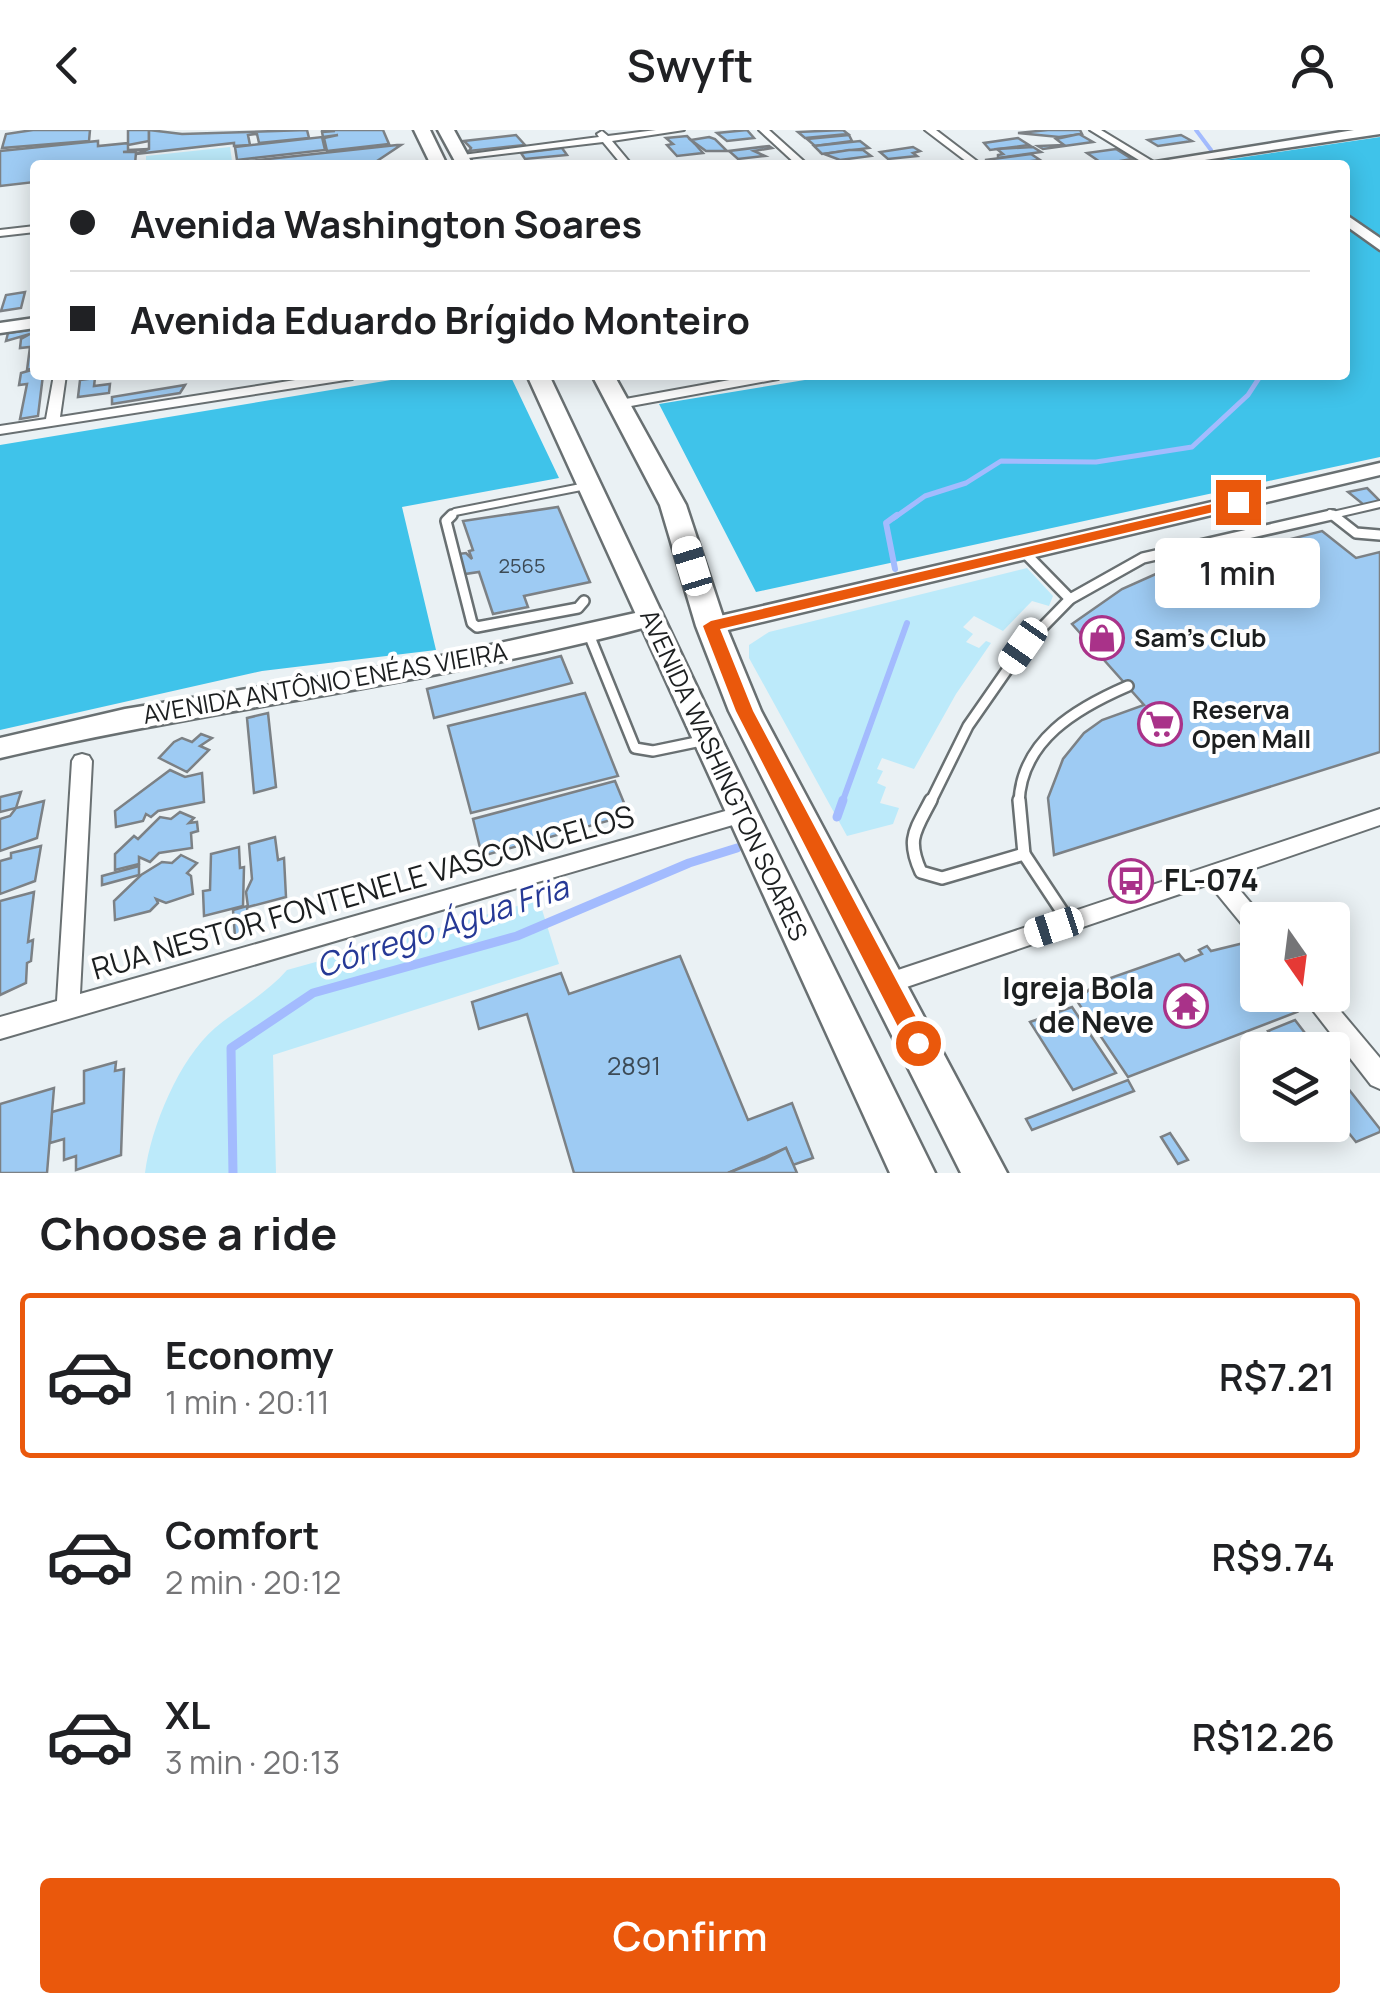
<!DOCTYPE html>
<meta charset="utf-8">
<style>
:root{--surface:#fff;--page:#f2f2f2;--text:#202124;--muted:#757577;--line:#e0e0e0;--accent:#ea580c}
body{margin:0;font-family:Manrope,sans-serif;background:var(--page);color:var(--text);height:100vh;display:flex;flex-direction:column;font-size:38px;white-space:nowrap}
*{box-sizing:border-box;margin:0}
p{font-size:32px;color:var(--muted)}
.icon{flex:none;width:55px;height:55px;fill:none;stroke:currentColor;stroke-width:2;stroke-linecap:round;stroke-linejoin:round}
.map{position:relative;height:1043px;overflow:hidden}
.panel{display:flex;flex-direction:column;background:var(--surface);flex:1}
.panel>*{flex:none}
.hud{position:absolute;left:30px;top:30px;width:1320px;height:220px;border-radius:10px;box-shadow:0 5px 25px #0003;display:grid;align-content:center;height:220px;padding:0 40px;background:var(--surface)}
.needle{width:65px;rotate:166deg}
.controls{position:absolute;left:1240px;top:772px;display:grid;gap:20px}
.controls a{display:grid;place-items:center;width:110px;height:110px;border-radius:10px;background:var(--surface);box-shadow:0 5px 25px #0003;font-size:50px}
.end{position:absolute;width:45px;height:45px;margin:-22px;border:12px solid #ea580c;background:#fff;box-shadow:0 0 0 5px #fff}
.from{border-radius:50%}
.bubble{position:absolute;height:70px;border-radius:10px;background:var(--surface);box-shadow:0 5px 25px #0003;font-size:32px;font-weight:600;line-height:70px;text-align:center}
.car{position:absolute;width:30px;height:60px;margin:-30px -15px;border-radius:12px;box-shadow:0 0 8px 2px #0007;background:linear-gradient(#fff 24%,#345 0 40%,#fff 0 76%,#345 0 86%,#fff 0)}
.hud b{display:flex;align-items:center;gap:35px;height:95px;font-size:38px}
.hud b+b{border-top:2px solid var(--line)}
.hud i{width:25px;height:25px;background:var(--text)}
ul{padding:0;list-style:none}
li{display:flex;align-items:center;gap:30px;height:165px;margin:0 20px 15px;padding:0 20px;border:5px solid transparent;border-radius:10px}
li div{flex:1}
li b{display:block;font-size:38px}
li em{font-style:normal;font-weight:600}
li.on{border-color:var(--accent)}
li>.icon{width:90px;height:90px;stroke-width:1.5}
h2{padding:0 40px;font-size:45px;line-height:120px}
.button{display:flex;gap:20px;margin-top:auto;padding:20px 40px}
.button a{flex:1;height:115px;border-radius:10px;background:var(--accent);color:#fff;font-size:40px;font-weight:600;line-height:115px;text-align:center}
header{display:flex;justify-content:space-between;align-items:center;height:130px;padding:0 40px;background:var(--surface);font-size:45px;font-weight:600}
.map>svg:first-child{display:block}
.green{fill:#bceafa}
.forest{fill:#3fc3ea}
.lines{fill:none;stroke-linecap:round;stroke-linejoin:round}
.stream-far3{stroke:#a3bbfe;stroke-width:4}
.stream-far2{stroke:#a3bbfe;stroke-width:5}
.stream-far1{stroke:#a3bbfe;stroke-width:6}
.stream{stroke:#a3bbfe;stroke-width:9}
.building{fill:#9ecbf3;stroke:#7c8185;stroke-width:2.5}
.lane-far2-casing{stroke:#697072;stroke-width:10}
.lane-far1-casing{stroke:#697072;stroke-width:14}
.lane-casing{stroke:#697072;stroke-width:16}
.street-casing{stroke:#697072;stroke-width:4}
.secondary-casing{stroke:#697072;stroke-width:5}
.highway-casing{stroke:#697072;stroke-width:5}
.lane-far2{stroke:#fff;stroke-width:6}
.lane-far1{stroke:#fff;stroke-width:9}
.lane{stroke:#fff;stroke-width:11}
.street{fill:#fff;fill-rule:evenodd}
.secondary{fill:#fff;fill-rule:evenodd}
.highway{fill:#fff;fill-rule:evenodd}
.route{fill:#ea580c}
.labels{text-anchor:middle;stroke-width:8;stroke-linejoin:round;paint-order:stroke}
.number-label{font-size:20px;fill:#3c4a55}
.poi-label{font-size:25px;font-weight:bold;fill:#1c1f20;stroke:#fff;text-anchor:start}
.street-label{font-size:25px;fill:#1c1f20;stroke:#fff}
.near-number-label{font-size:25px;fill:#3c4a55}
.near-poi-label{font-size:30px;font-weight:bold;fill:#1c1f20;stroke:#fff;text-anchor:start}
.near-street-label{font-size:30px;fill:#1c1f20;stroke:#fff}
.near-water-label{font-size:32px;font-style:italic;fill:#263996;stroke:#fff}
</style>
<header><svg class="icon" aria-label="back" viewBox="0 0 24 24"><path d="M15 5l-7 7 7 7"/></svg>Swyft<svg class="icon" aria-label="person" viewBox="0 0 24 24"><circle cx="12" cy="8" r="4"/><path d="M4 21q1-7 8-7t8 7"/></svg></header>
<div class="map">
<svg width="1380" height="1043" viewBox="0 0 1380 1043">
<rect width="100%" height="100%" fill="#eaf1f4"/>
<g class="green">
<path d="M230 17 232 31 146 35V26Z"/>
<path d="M1027 438 1053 466 1049 476 1032 471 1003 501 974 486 963 497 973 504 966 512 979 518 986 511 991 513 956 564 914 639 882 628 877 639 883 641 877 653 886 657 880 673 899 678 893 694 847 706 749 528V515L769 502Z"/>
<path d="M539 770 559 834 273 925 276 1043H145C151 997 179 929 215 898 239 878 266 864 287 840Z"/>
</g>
<g class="forest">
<path d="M1380 7V327L756 462 659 274 817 248 816 245H1345V35H1191Z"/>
<path d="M421 245H510L559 348 402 377 436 520 262 541 0 600V315Z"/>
</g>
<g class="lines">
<g class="stream-far3">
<path d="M1196 0 1211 20"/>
<path d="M1219 27 1227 35"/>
</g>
<path class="stream-far2" d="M894 388 925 366 966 353 1001 331 1096 332 1192 317 1248 265 1261 245"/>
<g class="stream-far1">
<path d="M895 439 886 393 897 385"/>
<path d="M842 673 907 493"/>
</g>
<g class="stream">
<path d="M837 687 843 670"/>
<path d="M233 1043 231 918 313 863 517 806 689 733 737 718"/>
</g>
</g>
<g class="building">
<path d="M33 0H90L89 11 2 18 6 4Z"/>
<path d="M128 0H149V11L128 15V20L149 19 123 22H136L135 35H35V52L0 56V21L98 11V16L128 13Z"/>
<path d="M149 0 182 4 307 0 309 8 259 13 257 4 248 5 250 15 234 16V13L136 24 149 19Z"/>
<path d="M321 0H383L389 14 327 21 324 8 338 5 323 7 322 2 335 1Z"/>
<path d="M747 0 754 8 727 11 717 3Z"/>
<path d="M843 0 848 4 805 8 798 2Z"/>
<path d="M1048 0H1080L1082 4 1059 7 1018 3Z"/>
<path d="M1079 4 1093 12 1043 19 1038 16 1064 15 1056 9Z"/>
<path d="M516 5 525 15 469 21 471 18 464 11Z"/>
<path d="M849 5 852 11 815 16 807 9Z"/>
<path d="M1181 5 1192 11 1158 16 1148 10Z"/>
<path d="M687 6 695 14 703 23 677 26 667 15 673 14 666 8Z"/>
<path d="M322 7 325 20 237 30 235 17Z"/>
<path d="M709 7 715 9 727 21H706L691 10Z"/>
<path d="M1018 8 1029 15 990 20 984 13Z"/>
<path d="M860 11 869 18 822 24 814 16Z"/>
<path d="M401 15 371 35H213L397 15Z"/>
<path d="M769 16 772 18 754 21 765 26 738 29 729 21Z"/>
<path d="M913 17 920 21 913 23 917 26 888 29 880 22Z"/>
<path d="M1033 17 1041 22 998 28V25L1003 24 997 19Z"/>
<path d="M562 18 567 25 525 29 521 23Z"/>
<path d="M1116 19 1132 29 1103 34 1087 23Z"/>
<path d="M849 20H863L871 26 840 30 824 24Z"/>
<path d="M1031 24 1040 30 1008 34 985 30Z"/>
<path d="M25 162 21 178 1 181 6 165Z"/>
<path d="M35 199V238L27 240 30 217 20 218 21 209 30 204 6 211 8 203Z"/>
<path d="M35 239V245H43L38 286 20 289 27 254 19 255 21 243Z"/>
<path d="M95 248 94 256 110 254 109 263 78 267 80 250Z"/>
<path d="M185 255 180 263 112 274V267Z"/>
<path d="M1367 358 1380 371 1364 375 1348 362Z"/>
<path d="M558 377 590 452 524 466 528 477 493 484 479 442 465 444 458 424 466 423 472 429 469 421 473 420 463 391Z"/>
<path d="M1322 401 1356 428 1380 422V622L1054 725 1048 668 1063 629 1084 603 1102 590 1144 575 1072 494 1122 459 1158 443Z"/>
<path d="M561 526 572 553 434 588 427 559Z"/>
<path d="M585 563 618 646 471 683 448 596Z"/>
<path d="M268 583 276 657 254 663 247 588Z"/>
<path d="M201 604 212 608 200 616 209 620 187 642 159 628 174 612 182 608 192 612Z"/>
<path d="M170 640 185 647 202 643 204 672 158 681 151 687 146 684 143 691 116 697 115 681Z"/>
<path d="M615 651 629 685 482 726 473 689Z"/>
<path d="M21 662 16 678 0 682V667Z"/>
<path d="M44 671 37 708 0 721V689L10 686 16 678Z"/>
<path d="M180 682 194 688 189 693 197 692 198 701 191 703 192 718 159 723 150 732 139 727V734L115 740V724L134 706 138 709 160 687 171 689Z"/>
<path d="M275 707 278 730 284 728 286 767 248 777 246 762 252 749 249 714Z"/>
<path d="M41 716 35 751 0 764V731L11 728V723Z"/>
<path d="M239 717 240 738 244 737 243 776 204 786 203 761 210 760 211 724Z"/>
<path d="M181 725 197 733 187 743 191 746 193 764 166 773 156 769 158 773 150 781 115 790 114 771 141 745 162 732 172 733Z"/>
<path d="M139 736V745L102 755V746Z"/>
<path d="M34 762 28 812 33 810 31 831 27 833 26 853 0 865V771Z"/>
<path d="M247 776 249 803 235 807 233 780Z"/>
<path d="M1244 813 1258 831V865H1284L1297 882 1128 947 1077 871 1096 853 1179 824 1185 831 1202 824 1199 820 1207 816 1211 821Z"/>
<path d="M680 826 748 990 792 973 813 1028 793 1035 786 1018 728 1043H574L527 884 479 899 472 872 561 843 569 864Z"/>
<path d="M1072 877 1116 943 1073 960 1030 892Z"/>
<path d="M1295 890 1318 920H1284L1268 901Z"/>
<path d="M116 932 115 941 124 939 121 1025 76 1040V1026L64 1030V1009L50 1013 52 982 84 973V941Z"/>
<path d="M1332 938 1380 999V1002L1356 1012 1332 982Z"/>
<path d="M1128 950 1134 961 1032 1000 1026 989Z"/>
<path d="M54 958 47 1043H0V974Z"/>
<path d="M1170 1003 1188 1030 1178 1034 1161 1007Z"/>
<path d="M786 1018 797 1043H728L764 1029Z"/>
</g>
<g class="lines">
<g class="lane-far2-casing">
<g id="lane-far2">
<path d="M1330 383 1336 388"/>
<path d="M449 388 455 382 586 356"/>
<path d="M1320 388 1380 374"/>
</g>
</g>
<g class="lane-far1-casing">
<g id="lane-far1">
<path d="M452 385 446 391 472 493 477 497 578 478 584 471"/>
<path d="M1333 385 1356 403 1380 405"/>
<path d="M1025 423 1070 469"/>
<path d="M588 502 635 618 653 621 706 610"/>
<path d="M930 673 968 596 1023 517 1070 469 1143 428 1331 385"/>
<path d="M1019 673C1021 610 1077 578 1128 556"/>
</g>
</g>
<g class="lane-casing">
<g id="lane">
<path d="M931 670C915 701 906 709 921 742L942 748 1024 724 1019 670"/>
<path d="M1024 724 1069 792"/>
</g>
</g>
<g class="street-casing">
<g id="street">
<path d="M656 0H684L612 11 632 35H622L603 12 460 29 455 26 599 7 597 4 602 1 608 6Z"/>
<path d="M759 0H769L808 35H797Z"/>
<path d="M925 0H936L982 35H971Z"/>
<path d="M1090 0H1101L1157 34 1147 35Z"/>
<path d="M35 96V102L0 106V100Z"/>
<path d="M54 245H66L60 287 327 245H358L352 249 0 304V296L46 289Z"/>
<path d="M757 245H784L778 249 620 278 613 274 620 270Z"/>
<path d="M82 624 89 626 92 631 80 864 743 676 750 678 753 684 750 690 743 692 0 909V887L57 871 72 631 75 626Z"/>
<path d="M1380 679V695L1229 747 1265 790H1258V806L1250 804 1209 754 886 864 878 861 875 854 878 847 886 844Z"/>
<path d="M1301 865H1327L1380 928V959L1371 955Z"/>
</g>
</g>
<g class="secondary-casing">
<g id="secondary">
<path d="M1354 0H1380V4L1171 35H1137Z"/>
<path d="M1345 84 1380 108V120L1345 95Z"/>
<path d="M35 188V198L0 203V193Z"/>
<path d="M1380 333V345L711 504 699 496 711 488Z"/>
<path d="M649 480 661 488 658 494C441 553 218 577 0 628V608L125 579 419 531Z"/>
</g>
</g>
<g class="highway-casing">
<g id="highway">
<path d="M414 0H430L447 35H431Z"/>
<path d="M438 0H454L473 35H457Z"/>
<path d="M527 245H549L722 610 935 1043H890Z"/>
<path d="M592 245H614L686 375 726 496 761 581 1007 1043H961L729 581 696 496 660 375Z"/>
</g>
</g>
<use href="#lane-far2" class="lane-far2"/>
<use href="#lane-far1" class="lane-far1"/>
<use href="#lane" class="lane"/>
<use href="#street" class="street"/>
<use href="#secondary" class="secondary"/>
<use href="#highway" class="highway"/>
</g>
<path class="route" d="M1238 368 1243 369V375L720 499 753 581 926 906 929 913 926 920 918 923 910 920 736 581 703 496 711 491Z"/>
<defs>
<g id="shop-ring" transform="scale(2.25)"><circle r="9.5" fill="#fff" stroke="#a93289" stroke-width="1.5"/><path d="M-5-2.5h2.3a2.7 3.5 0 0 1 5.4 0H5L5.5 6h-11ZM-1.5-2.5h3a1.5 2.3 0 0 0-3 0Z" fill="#a93289"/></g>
<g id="supermarket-ring" transform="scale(2.25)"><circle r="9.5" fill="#fff" stroke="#a93289" stroke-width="1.5"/><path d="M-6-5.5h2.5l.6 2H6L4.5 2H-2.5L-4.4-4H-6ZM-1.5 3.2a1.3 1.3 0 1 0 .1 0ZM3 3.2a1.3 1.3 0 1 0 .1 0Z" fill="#a93289"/></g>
<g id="bus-ring" transform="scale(2.25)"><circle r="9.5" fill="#fff" stroke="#a93289" stroke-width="1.5"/><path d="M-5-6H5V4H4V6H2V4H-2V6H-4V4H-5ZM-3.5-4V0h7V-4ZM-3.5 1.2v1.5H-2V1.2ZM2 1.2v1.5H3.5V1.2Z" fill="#a93289"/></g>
<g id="temple-ring" transform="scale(2.25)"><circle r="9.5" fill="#fff" stroke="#a93289" stroke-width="1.5"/><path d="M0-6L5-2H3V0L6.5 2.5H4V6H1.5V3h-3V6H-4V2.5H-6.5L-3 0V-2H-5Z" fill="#a93289"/></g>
</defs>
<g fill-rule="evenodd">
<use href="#shop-ring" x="1102" y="508"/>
<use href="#supermarket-ring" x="1160" y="594"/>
<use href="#bus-ring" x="1131" y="751"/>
<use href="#temple-ring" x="1186" y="876"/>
</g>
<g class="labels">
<g class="number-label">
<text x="522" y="443">2565</text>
</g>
<g class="poi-label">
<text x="1134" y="517">Sam's Club</text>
<text x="1192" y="589">Reserva<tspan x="1192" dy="29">Open Mall</tspan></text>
</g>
<g class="street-label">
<text transform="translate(325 553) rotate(-10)" y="9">AVENIDA ANTÔNIO ENÉAS VIEIRA</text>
<text transform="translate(724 645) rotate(65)" y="9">AVENIDA WASHINGTON SOARES</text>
</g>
<g class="near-number-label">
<text x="634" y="945">2891</text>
</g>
<g class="near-poi-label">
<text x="1164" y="761">FL-074</text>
<text x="1154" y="869" text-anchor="end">Igreja Bola<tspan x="1154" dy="34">de Neve</tspan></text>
</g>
<g class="near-street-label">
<text transform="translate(363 763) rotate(-16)" y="10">RUA NESTOR FONTENELE VASCONCELOS</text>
</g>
<g class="near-water-label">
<text transform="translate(442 797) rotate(-18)" y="11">Córrego Água Fria</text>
</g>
</g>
</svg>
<div class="controls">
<a><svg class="needle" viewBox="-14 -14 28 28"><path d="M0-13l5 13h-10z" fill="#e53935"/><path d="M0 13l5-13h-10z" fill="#757577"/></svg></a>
<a><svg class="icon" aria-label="layers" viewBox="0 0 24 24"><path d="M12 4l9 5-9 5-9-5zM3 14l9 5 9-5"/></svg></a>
</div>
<i class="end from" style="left:918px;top:913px"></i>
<i class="end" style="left:1238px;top:372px"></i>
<div class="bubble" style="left:1155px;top:408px;width:165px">1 min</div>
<i class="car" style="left:692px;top:436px;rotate:343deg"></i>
<i class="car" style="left:1023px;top:516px;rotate:215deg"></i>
<i class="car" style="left:1054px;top:797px;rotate:252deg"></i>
<div class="hud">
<b><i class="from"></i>Avenida Washington Soares</b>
<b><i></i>Avenida Eduardo Brígido Monteiro</b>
</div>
</div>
<section class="panel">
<h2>Choose a ride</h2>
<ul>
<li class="on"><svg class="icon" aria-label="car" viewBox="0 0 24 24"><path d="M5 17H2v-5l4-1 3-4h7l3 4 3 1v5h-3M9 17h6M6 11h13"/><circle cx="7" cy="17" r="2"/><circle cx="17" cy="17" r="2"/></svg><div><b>Economy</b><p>1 min · 20:11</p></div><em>R$7.21</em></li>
<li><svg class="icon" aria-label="car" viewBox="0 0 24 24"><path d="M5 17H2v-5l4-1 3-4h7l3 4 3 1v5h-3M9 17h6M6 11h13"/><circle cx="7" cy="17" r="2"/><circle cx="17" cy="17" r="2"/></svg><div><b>Comfort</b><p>2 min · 20:12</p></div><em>R$9.74</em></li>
<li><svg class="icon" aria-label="car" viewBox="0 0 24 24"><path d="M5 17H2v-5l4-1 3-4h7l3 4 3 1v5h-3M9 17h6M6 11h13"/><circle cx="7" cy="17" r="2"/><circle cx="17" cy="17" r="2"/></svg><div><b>XL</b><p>3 min · 20:13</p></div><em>R$12.26</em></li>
</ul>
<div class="button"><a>Confirm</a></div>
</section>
